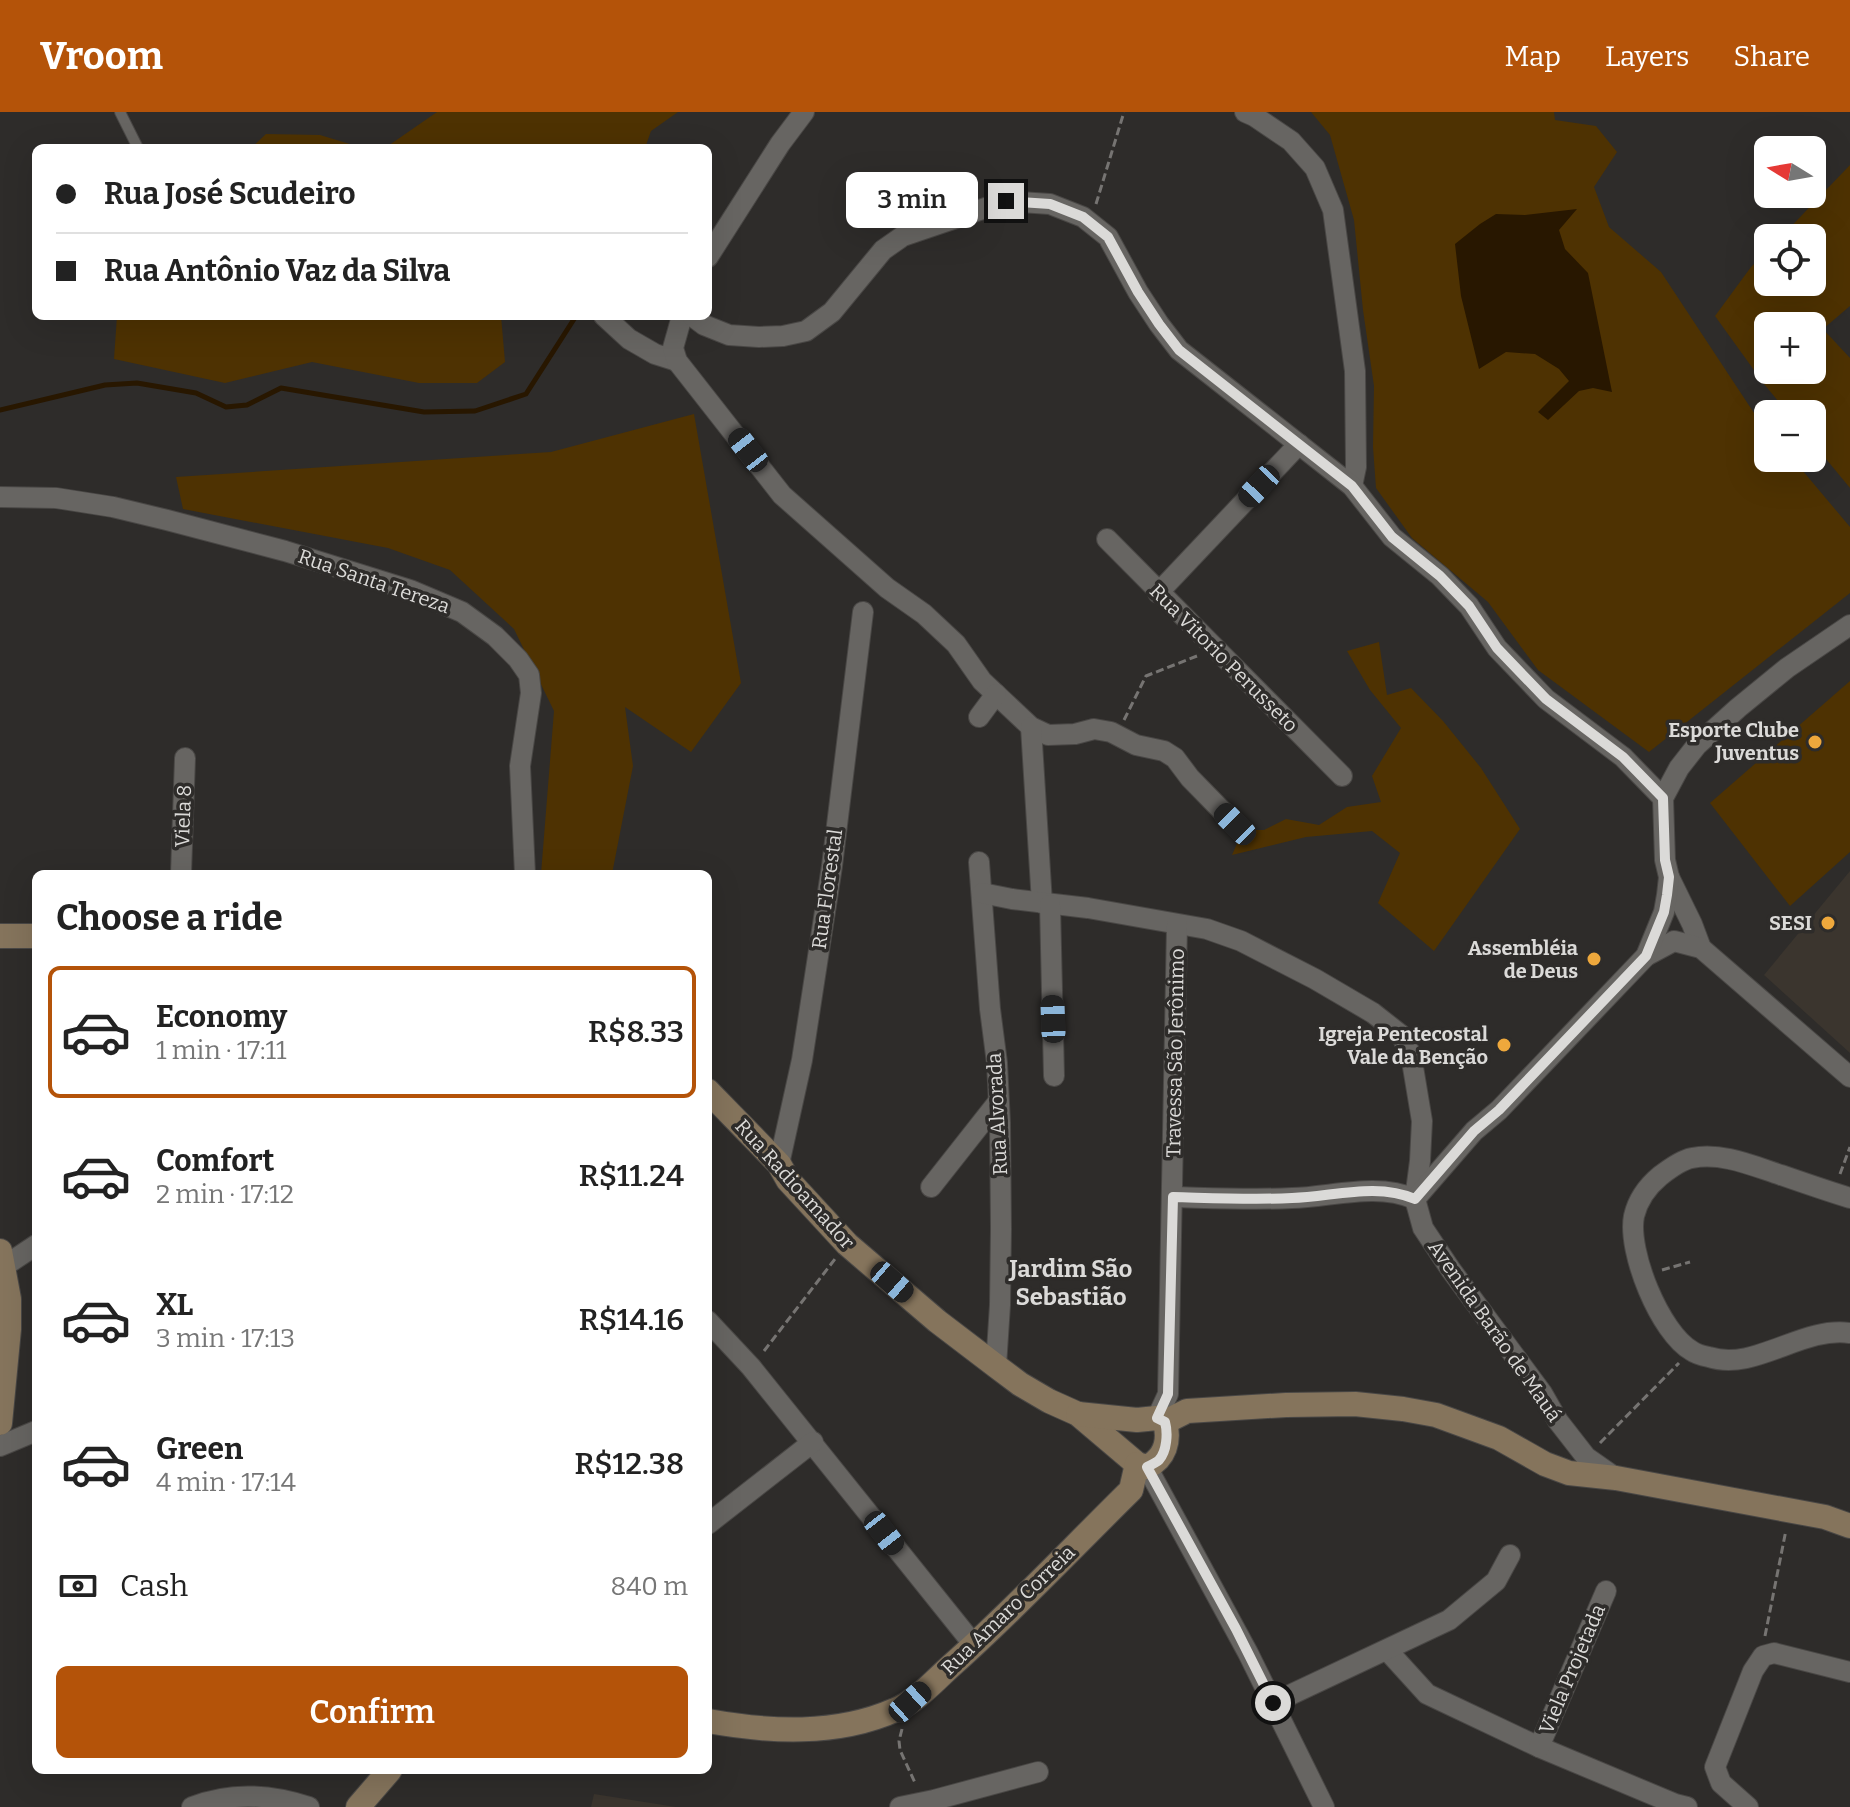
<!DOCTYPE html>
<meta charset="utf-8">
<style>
:root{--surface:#fff;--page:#f6f6f6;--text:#222;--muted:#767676;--line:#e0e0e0;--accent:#b45309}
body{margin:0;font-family:Bitter,serif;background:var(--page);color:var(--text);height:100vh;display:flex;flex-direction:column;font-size:30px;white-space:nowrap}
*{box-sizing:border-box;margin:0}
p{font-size:26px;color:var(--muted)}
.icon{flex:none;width:44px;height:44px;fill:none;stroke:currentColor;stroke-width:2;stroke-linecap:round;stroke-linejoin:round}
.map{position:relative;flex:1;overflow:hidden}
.panel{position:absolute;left:32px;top:758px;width:680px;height:904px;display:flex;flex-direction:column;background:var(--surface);border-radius:12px;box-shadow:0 8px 32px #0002}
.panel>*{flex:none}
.banner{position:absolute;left:32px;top:32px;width:680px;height:176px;border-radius:12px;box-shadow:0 8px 32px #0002;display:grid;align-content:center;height:176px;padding:0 24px;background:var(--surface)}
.needle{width:52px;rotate:281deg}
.buttons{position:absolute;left:1754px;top:24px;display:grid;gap:16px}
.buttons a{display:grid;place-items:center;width:72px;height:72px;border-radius:12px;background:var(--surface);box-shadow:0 8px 32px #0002;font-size:40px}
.end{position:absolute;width:36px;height:36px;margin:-18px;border:10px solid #dbdad8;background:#111;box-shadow:0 0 0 4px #111}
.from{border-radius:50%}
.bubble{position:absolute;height:56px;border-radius:12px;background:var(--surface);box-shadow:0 8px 32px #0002;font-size:26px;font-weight:600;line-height:56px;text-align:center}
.car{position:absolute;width:24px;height:48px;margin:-24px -12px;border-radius:10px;box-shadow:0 0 6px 2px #0007;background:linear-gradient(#222 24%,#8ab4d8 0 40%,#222 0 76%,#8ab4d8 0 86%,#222 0)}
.banner b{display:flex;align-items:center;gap:28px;height:76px;font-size:30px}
.banner b+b{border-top:2px solid var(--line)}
.banner i{width:20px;height:20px;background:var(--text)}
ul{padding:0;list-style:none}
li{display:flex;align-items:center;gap:24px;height:132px;margin:0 16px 12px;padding:0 8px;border:4px solid transparent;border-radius:12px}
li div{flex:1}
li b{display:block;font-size:30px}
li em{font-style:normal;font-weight:600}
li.current{border-color:var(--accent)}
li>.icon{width:72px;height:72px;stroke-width:1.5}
h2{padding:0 24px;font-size:36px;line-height:96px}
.pay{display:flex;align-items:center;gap:20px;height:88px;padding:0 24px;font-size:30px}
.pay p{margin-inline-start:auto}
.cta{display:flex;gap:16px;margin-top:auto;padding:16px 24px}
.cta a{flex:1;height:92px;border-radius:12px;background:var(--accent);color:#fff;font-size:32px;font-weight:600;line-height:92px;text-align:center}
header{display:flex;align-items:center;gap:48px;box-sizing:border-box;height:112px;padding:0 40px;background:var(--accent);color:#fff}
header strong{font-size:38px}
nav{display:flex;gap:44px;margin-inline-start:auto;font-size:28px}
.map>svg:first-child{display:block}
.built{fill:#3b352e}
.green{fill:#4e3202;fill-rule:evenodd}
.water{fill:#281700}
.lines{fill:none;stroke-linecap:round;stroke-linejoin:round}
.stream{stroke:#281700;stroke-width:5}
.lane-casing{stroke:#494745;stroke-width:12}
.street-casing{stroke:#494745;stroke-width:22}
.secondary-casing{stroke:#494745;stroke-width:26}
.path{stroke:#767472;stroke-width:3;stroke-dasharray:8 4;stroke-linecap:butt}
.lane{stroke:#676562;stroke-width:10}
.street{stroke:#676562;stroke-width:20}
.secondary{stroke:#85745c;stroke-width:24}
.route{stroke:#dbdad8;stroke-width:10}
.poi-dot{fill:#eea83c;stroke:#2e2c2a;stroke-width:3}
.labels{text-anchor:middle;stroke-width:7;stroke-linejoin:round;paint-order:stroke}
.street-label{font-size:20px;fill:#dbdad8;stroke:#2e2c2a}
.poi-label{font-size:20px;font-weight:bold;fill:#dbdad8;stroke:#2e2c2a;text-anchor:end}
.quarter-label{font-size:24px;font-weight:bold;fill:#dbdad8;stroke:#2e2c2a}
</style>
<header>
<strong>Vroom</strong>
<nav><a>Map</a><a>Layers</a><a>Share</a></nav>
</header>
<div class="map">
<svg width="1850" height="1695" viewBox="0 0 1850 1695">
<rect width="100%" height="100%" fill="#2e2c2a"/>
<g class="built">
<path d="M1850 759V941L1764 863Z"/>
<path d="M594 1682 676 1695H591Z"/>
</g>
<g class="green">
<path d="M437 0H678L651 19 645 36H385Z"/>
<path d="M1311 0H1554L1555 8 1596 14 1617 40 1594 75 1609 115 1661 160 1754 301 1768 318V346H1792L1850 415V481L1649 640 1538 558 1488 490 1412 426 1376 376 1373 335 1374 274 1363 198 1354 108 1330 23Z"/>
<path d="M266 22 320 23 363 36H251Z"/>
<path d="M1850 53V194L1823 217 1850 246V376L1812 330V302H1789L1764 272 1715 204 1751 155 1768 138V170H1812V126H1780ZM1812 214V258H1768V214Z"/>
<path d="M117 204H501L505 250 477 271H419L312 250 225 271 114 247Z"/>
<path d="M694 302 741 571 691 640 625 595 633 654 612 762H541L554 599 514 517 450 458 388 436 183 397 176 365 551 340Z"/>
<path d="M1379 530 1387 583 1411 576 1443 609 1481 656 1520 717 1434 839 1378 791 1400 741 1372 719 1306 725 1232 743 1243 718H1264L1286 707 1319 713 1347 695 1381 690 1372 664 1401 616 1370 578 1347 539Z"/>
<path d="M1850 569V740L1790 794 1710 691Z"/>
</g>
<path class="water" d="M1577 97 1559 118 1565 137 1588 161 1612 280 1593 276 1579 279 1548 308 1538 300 1569 269 1559 257 1535 242 1506 240 1479 257 1461 184 1455 132 1480 112 1496 102 1525 103Z"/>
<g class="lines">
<path class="stream" d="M0 298 105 273 137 271 196 281 226 295 247 293 281 276 424 300 475 299 526 282 576 204"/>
<g class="lane-casing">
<path id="lane" d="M120 0 138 36"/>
</g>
<g class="street-casing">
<g id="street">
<path d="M1245 0 1254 4 1291 29 1315 56 1333 98 1355 259 1356 355 1352 374"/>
<path d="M708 145 780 32 804 0"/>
<path d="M604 204 629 227 655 242 677 249"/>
<path d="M682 204 673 236 677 249 782 383 887 476 924 502 956 532 982 569 1031 615 1048 623 1075 622 1094 617 1111 620 1136 633 1164 639 1175 646 1190 666 1235 712"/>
<path d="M692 204 704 213 729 223 759 225 783 224 806 219 832 200 883 138 903 124 1006 89 1050 92 1083 105 1108 125 1138 180 1159 212 1179 238 1352 374 1392 425 1440 464 1469 494 1497 536 1546 587 1623 645 1663 686"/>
<path d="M0 385 56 386 113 395 167 408 285 439 410 478 462 500 495 524 518 547 529 563 531 581 520 654 525 762"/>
<path d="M1107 427 1342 664"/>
<path d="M1158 481 1299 332"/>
<path d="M979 605 996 582"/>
<path d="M1031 615 1042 791"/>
<path d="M979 750 990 897 997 951 1000 1011 1001 1117 1000 1193 996 1254"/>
<path d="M181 762 185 646"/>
<path d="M1669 765 1692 812 1701 836"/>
<path d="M982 781 1012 787 1088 796 1207 817 1241 829 1315 867 1373 901 1401 923 1411 943 1422 1009 1420 1049 1415 1087C1376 1070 1332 1085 1292 1086 1252 1088 1212 1086 1173 1085"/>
<path d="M1050 793 1054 964"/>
<path d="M1646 844 1674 829 1701 836 1850 965"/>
<path d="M779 1052 802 948 832 754 863 500"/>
<path d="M931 1075 998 990"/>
<path d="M1850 1086C1827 1079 1804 1071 1781 1063 1753 1054 1722 1040 1692 1046 1681 1048 1669 1057 1660 1064 1648 1074 1638 1087 1634 1104 1627 1139 1660 1221 1692 1239 1696 1242 1704 1244 1709 1245 1755 1260 1801 1214 1850 1221"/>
<path d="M3 1155 36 1133"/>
<path d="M708 1209 751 1255 974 1533"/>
<path d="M1157 1306 1168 1282 1177 813"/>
<path d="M0 1334 36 1319"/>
<path d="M1147 1355 1248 1541 1324 1695"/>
<path d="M1616 1366 1586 1345 1558 1309 1542 1281 1451 1158 1423 1116 1415 1087 1474 1019 1499 998 1646 844 1664 800 1667 783 1669 765 1665 748 1663 686 1679 656 1697 633 1738 596 1787 556 1850 513"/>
<path d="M708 1412 813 1330"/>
<path d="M1387 1538 1427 1582 1539 1635 1675 1692 1687 1695"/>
<path d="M1273 1591 1449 1508 1496 1469 1510 1443"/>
<path d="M1539 1635 1606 1479"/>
<path d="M192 1695C230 1680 270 1682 309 1695"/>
<path d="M900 1695 934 1688 1038 1660"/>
<path d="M1748 1695 1721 1671 1715 1655 1753 1559 1763 1544 1774 1541 1850 1560"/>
</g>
</g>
<g class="secondary-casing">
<g id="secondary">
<path d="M0 824H36"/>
<path d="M708 979 779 1052 788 1068 847 1132 937 1209 996 1254 1020 1272 1049 1289 1078 1302 1137 1352 1147 1355C1165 1346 1170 1329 1165 1310"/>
<path d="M0 1139 9 1187V1217L0 1311"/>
<path d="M1078 1302 1137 1308 1157 1306 1165 1310"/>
<path d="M1165 1310 1187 1299 1286 1293 1355 1292 1403 1297 1436 1303 1499 1326 1545 1352 1569 1361 1616 1366 1825 1405 1850 1414"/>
<path d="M708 1609C769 1620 836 1624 895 1598 917 1589 934 1569 952 1553 1014 1498 1072 1436 1131 1378L1137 1352"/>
<path d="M358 1695 390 1658"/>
</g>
</g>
<g class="path">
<path d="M1096 92 1124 0"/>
<path d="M1124 608 1146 564 1197 544"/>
<path d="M1840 1062 1850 1035"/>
<path d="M1662 1158 1690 1150"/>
<path d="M764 1239 835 1147"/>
<path d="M1600 1331 1679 1251"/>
<path d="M1765 1524 1786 1418"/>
<path d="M902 1617 899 1629 900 1638 916 1673"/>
</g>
<use href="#lane" class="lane"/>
<use href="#street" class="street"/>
<use href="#secondary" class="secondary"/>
</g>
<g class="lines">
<path class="route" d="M1006 89 1050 92 1083 105 1108 125 1138 180 1159 212 1179 238 1352 374 1392 425 1440 464 1469 494 1497 536 1546 587 1623 645 1663 686 1665 748 1669 765 1667 783 1664 800 1646 844 1499 998 1474 1019 1415 1087C1376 1070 1332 1085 1292 1086 1252 1088 1212 1086 1173 1085L1168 1282 1157 1306 1165 1310C1168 1321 1167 1339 1159 1348 1157 1350 1149 1354 1147 1355L1236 1517 1273 1591"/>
</g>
<g class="poi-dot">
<circle cx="1815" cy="630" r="8"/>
<circle cx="1828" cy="811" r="8"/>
<circle cx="1594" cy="847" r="8"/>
<circle cx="1504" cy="933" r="8"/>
</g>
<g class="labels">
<g class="street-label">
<text transform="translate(374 469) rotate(19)" y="7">Rua Santa Tereza</text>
<text transform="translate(1224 546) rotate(45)" y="7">Rua Vitorio Perusseto</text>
<text transform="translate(183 704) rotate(-88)" y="7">Viela 8</text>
<text transform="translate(827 777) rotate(-82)" y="7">Rua Florestal</text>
<text transform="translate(1175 941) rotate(-89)" y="7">Travessa São Jerônimo</text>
<text transform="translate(997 1002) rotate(-93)" y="7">Rua Alvorada</text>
<text transform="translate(795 1072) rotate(48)" y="7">Rua Radioamador</text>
<text transform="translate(1495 1219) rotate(55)" y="7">Avenida Barão de Mauá</text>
<text transform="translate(1008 1498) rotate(-44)" y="7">Rua Amaro Correia</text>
<text transform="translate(1572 1557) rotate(-67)" y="7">Viela Projetada</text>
</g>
<g class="poi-label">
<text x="1799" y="625">Esporte Clube<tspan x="1799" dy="23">Juventus</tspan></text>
<text x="1812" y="818">SESI</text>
<text x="1578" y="843">Assembléia<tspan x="1578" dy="23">de Deus</tspan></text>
<text x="1488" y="929">Igreja Pentecostal<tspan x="1488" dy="23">Vale da Benção</tspan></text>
</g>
<g class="quarter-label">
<text x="1071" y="1165">Jardim São<tspan x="1071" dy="28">Sebastião</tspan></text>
</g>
</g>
</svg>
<div class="buttons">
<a><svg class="needle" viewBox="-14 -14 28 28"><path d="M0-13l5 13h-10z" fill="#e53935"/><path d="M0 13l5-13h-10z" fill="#767676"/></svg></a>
<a><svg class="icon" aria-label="locate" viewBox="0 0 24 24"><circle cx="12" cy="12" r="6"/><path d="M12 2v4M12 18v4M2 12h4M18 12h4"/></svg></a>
<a>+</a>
<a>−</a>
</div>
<i class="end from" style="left:1273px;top:1591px"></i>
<i class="end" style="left:1006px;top:89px"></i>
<div class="bubble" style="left:846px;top:60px;width:132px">3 min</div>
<i class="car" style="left:748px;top:338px;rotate:322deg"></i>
<i class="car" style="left:1259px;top:374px;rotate:223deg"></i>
<i class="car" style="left:1235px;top:712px;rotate:315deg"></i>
<i class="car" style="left:1053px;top:907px;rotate:358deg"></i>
<i class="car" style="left:892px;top:1170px;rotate:131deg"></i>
<i class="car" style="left:884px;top:1421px;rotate:142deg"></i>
<i class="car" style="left:910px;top:1590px;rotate:48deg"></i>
<div class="banner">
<b><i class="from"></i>Rua José Scudeiro</b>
<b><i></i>Rua Antônio Vaz da Silva</b>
</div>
<section class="panel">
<h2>Choose a ride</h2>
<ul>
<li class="current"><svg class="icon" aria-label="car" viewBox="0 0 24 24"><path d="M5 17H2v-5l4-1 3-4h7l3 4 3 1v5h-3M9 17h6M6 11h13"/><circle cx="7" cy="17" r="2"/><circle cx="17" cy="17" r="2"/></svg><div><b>Economy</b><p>1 min · 17:11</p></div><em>R$8.33</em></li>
<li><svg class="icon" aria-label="car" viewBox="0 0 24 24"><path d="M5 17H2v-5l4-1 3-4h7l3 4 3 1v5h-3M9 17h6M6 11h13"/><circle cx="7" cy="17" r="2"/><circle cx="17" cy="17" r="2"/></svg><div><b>Comfort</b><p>2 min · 17:12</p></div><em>R$11.24</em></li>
<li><svg class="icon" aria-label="car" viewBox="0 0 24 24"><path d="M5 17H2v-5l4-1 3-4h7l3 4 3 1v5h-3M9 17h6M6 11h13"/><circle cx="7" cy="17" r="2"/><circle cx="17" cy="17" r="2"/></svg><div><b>XL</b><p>3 min · 17:13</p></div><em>R$14.16</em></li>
<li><svg class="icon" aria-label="car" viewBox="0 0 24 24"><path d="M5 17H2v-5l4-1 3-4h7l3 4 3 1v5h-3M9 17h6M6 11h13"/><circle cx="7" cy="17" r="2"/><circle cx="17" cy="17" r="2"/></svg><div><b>Green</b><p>4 min · 17:14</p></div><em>R$12.38</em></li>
</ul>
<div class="pay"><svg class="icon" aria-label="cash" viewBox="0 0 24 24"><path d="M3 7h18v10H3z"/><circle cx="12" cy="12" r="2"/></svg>Cash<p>840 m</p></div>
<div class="cta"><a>Confirm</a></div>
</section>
</div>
